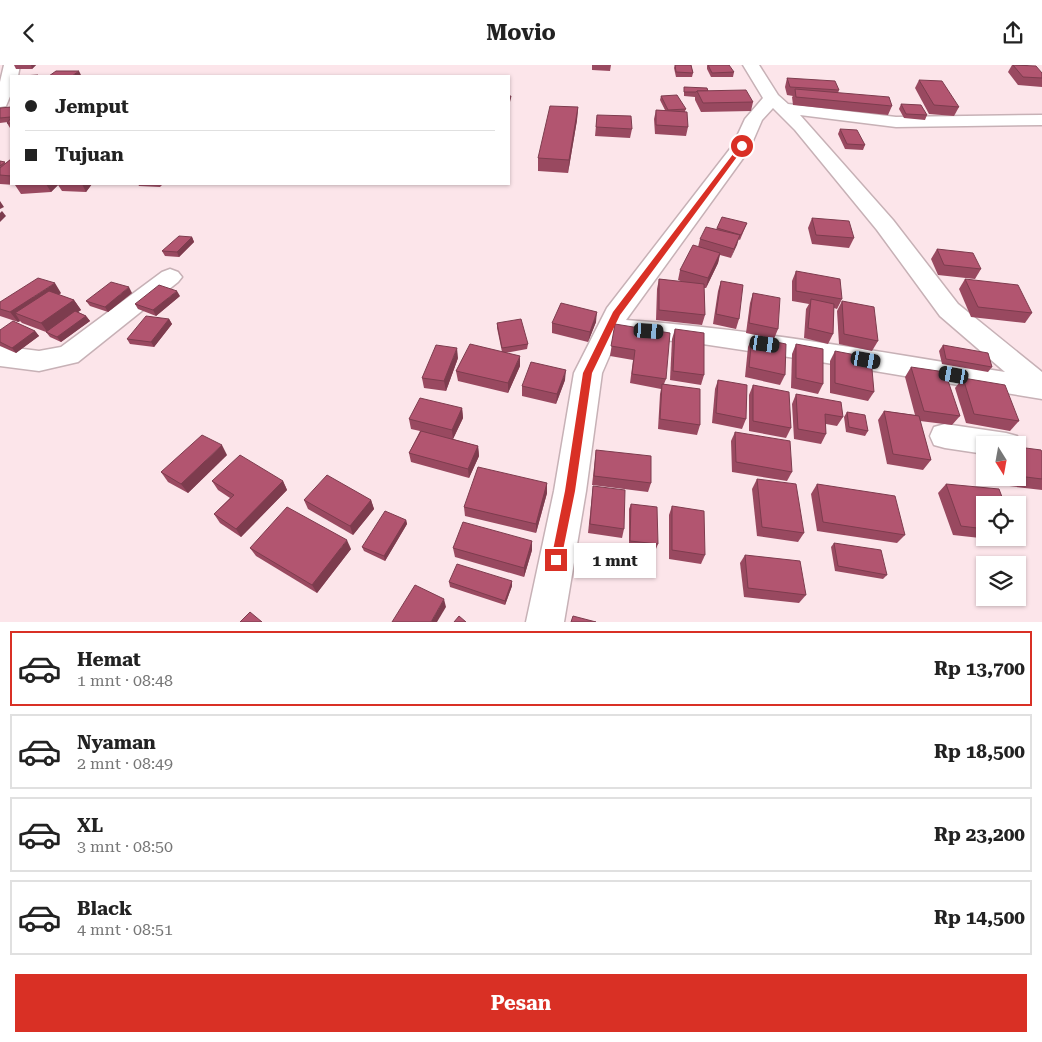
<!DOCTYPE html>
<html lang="id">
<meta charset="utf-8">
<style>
:root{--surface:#fff;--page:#f2f2f2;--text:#222;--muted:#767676;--line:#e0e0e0;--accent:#d93025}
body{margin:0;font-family:"Roboto Serif",serif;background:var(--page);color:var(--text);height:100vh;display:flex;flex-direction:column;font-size:19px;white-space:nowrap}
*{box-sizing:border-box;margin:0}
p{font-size:16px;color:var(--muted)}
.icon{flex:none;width:28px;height:28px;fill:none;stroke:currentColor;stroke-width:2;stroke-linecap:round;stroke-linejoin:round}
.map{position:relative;height:557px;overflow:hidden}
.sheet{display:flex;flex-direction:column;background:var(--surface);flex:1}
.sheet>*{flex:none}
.hud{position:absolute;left:10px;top:10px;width:500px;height:110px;border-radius:0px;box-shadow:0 1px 4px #0004;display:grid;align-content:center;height:110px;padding:0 15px;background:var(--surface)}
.needle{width:32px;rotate:169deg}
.buttons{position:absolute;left:976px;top:371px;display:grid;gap:10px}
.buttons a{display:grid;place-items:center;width:50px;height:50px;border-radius:0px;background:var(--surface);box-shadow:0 1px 4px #0004;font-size:25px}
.end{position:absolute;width:22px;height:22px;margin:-11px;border:6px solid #d93025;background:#fff;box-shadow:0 0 0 2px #fff}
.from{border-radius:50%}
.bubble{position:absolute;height:35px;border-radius:0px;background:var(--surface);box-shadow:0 1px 4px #0004;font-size:16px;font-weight:700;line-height:35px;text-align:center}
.car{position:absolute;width:15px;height:30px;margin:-15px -8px;border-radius:6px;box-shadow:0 0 4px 1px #0007;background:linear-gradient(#222 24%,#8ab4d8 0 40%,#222 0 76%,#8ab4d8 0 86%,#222 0)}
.hud b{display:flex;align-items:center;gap:18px;height:48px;font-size:19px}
.hud b+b{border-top:1px solid var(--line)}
.hud i{width:12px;height:12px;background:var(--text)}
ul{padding:9px 0 0;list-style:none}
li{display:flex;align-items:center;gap:15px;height:75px;margin:0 10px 8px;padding:0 5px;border:2px solid var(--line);border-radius:0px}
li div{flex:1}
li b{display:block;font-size:19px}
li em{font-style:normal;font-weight:700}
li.active{border-color:var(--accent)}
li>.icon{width:45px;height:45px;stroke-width:1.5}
.button{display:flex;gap:10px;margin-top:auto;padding:10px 15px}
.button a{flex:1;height:58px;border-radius:0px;background:var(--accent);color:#fff;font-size:20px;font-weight:700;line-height:58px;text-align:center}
header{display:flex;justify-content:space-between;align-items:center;height:65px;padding:0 15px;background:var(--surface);font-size:22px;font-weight:700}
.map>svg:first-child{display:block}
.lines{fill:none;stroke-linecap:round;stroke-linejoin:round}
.minor-casing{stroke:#c7b1b6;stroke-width:3}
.minor{fill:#fff;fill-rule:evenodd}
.wall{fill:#994960}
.shaded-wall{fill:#7d3c4e}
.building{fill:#b25570;stroke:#7d3c4e}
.route{fill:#d93025}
</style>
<header><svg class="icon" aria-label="back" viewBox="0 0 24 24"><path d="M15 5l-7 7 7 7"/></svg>Movio<svg class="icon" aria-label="share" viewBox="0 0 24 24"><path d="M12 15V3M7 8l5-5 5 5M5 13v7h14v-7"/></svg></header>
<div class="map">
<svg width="1042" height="557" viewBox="0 0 1042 557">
<rect width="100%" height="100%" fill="#fce5ea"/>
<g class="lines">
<g class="minor-casing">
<g id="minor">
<path d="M4 0H20L18 11H11V29L6 41 0 42V17Z"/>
<path d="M743 0H759L778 30 788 39 896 52 1042 50V60L896 62 800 50 893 155 958 239 1042 307V334L815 296 696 278 618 271 602 308 586 426 564 557H526L554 426 574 308 607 243 733 80 745 54 763 33ZM773 43 795 65 877 165 940 251 1005 307C879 287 753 264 626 255L749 85 762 55Z"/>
<path d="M170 204 178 207 182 212 178 217 78 297 39 306 0 301V281L39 286 61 282 162 207Z"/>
<path d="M945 359 1006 368 1017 371 1021 380 1018 387V380H985V389L945 383 934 380 930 371 934 362Z"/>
</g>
</g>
<use href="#minor" class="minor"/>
</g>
<g class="wall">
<path d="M14 0H36L32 4H16Z"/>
<path d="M592 0H611L610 6 592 5Z"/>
<path d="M675 0H691L693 8 692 12H676L674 3Z"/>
<path d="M707 0 734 7 733 12H711L707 4Z"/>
<path d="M1012 0H1027L1042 8V22L1018 20 1008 7Z"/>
<path d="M787 13 839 25 838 28 892 41 888 50 793 40 792 32 793 31 787 30 785 22Z"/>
<path d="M919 15 959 42 954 51 929 49 915 23Z"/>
<path d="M684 22 708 26 753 37 751 46 701 47 695 35V32L684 31Z"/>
<path d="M661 31 686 44 685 46 688 62 686 71 655 69 654 54 656 45H665L660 35Z"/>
<path d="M901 39 927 50 925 55 904 53 899 44Z"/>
<path d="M11 42V63H10L7 58 8 57 0 58V44Z"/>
<path d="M578 42 577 55 568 108 538 106V93Z"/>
<path d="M597 50 632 64 630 73 595 71Z"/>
<path d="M840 64 865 80 863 85 845 84 838 69Z"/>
<path d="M11 94V119H92L86 127 62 126 58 120 51 127 21 129 15 120 0 119V96L6 98Z"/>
<path d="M138 119H163L160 122 139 121Z"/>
<path d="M812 153 854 173 849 183 812 179 808 163Z"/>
<path d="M747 158 740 175 738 174 731 193 720 190 718 198 706 223H704L705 250 702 260 656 255 657 224 659 214 683 217 678 215 680 205 698 182 700 174 716 164 717 163Z"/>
<path d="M192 172 194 177 179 192 165 191 162 186Z"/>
<path d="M937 184 981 204 975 214 938 210 931 194Z"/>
<path d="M796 206 842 234 837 244 834 243 833 269 828 279 804 273 806 244 809 239 792 236V216Z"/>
<path d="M965 214 1032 248 1025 258 971 252 959 224Z"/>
<path d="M721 216 739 254 736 264 713 259 718 226Z"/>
<path d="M61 228 59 230 74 235 81 245 78 247 86 251 90 256 61 277 50 272 46 267 22 258 20 256 18 257 0 251V237Z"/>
<path d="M132 228 108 247 90 241 86 236Z"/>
<path d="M753 228 778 264 774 274 746 268 750 238Z"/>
<path d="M180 231 156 251 138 244 135 239Z"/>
<path d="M842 236 878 276 872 286 839 279 837 246Z"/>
<path d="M169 254 172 259 154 282 130 279 127 274Z"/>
<path d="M596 257 588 277 552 268V258Z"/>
<path d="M497 258 528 279 527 284 505 288 520 301 508 328 458 316 456 306 502 287 497 263Z"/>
<path d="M615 259 666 314 664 319 700 360 697 370 658 364 660 329 661 324 630 318 633 295 610 291Z"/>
<path d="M675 264 704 310 701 320 670 315 672 274Z"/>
<path d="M0 265 35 266 39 271 16 288 0 281Z"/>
<path d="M752 272 785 310 780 320 745 312 748 282Z"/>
<path d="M796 279 823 319 818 329 791 323 792 289Z"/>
<path d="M943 280 992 302 988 307 942 299 939 286Z"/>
<path d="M835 286 874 327 868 336 830 328V296Z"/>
<path d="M458 293 446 326 424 323 422 313Z"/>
<path d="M911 302 960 351 952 360 920 356 931 395 923 405 887 399 878 355 884 346 915 350 905 312Z"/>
<path d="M963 313 1019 356 1010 366 966 358 955 323Z"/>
<path d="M565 315 556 339 522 331V321Z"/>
<path d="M718 315 746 354 742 364 712 358 715 324Z"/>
<path d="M753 320 791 363 786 373 749 366V330Z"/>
<path d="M796 329 843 352 837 361 826 359V369L821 379 794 374 792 339Z"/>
<path d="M462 343 463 353 453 374 478 381 479 391 469 413 411 397 409 388 420 366 411 364 409 354Z"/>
<path d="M847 347 868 366 865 371 846 367 844 352Z"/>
<path d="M735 367 792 407 787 416 732 407 731 376Z"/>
<path d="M985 382V402L980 388Z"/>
<path d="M1018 382 1042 387V425L992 419 989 412H1018Z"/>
<path d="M596 385 651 418 648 427 592 420Z"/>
<path d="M227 390 188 428 168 417 161 407Z"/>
<path d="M757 414 804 468 798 477 757 471 752 424Z"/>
<path d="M212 416H283L287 425 241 472 220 458 214 449 230 433 218 425Z"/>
<path d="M547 418V428L536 468 465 451 464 442Z"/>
<path d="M817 419 905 470 897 478 817 466 811 429Z"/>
<path d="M946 419 985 440V472H1011L1007 476 953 470 938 428Z"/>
<path d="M593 421 624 464 622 473 588 468Z"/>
<path d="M304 435H371L374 444 353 470 308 444Z"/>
<path d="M631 439 658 479 656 484 629 480V444Z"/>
<path d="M672 441 705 490 701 499 669 494V450Z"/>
<path d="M406 455 407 459 385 496 364 486 362 482Z"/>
<path d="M532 476V485L524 512 455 492 453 483Z"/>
<path d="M834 478 887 510 883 514 835 506 831 482Z"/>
<path d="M250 483 351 484 317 528 256 491Z"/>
<path d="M745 490 806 530 799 538 744 532 740 498Z"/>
<path d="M512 516V521L505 540 450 522 449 517Z"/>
</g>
<g class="shaded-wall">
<path d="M31 0H36L32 4Z"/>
<path d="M79 6 81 10 80 11H72Z"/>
<path d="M578 42 577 55 568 108 569 95Z"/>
<path d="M46 119H58V120L51 127Z"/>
<path d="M82 119H92L86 127Z"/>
<path d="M0 136 4 142 0 144Z"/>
<path d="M2 146 6 151 0 157V148Z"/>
<path d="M740 170 737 180 731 193 734 184Z"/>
<path d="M192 172 194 177 179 192 177 187Z"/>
<path d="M720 188 718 198 706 223 708 213Z"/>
<path d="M55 218 61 228 26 252 15 248 20 256 18 257 10 247Z"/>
<path d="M129 222 132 228 108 247 105 242Z"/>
<path d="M177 226 180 231 156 251 153 245Z"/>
<path d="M74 235 81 245 48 268 41 258Z"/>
<path d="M597 247 596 257 588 277 590 267Z"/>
<path d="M86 251 90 256 61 277 57 272Z"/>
<path d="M169 254 172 259 154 282 151 277Z"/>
<path d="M35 266 39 271 16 288 12 283Z"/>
<path d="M457 283 458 293 446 326 444 316Z"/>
<path d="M520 291V301L508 328V318Z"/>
<path d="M566 305 565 315 556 339 557 329Z"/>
<path d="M462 343 463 353 453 374 452 365Z"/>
<path d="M222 380 227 390 188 428 181 419Z"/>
<path d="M478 381 479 391 469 413 468 404Z"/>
<path d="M283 416 287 425 241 472 236 464Z"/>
<path d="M547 418V428L536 468V459Z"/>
<path d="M371 435 374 444 353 470 350 461Z"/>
<path d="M406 455 407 459 385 496 384 491Z"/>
<path d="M347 475 351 484 317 528 312 520Z"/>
<path d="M532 476V485L524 512V503Z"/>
<path d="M512 516V521L505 540V536Z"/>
<path d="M444 534 446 542 437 557H431Z"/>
</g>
<g class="building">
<path d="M675 0H691L693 8 676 7Z"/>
<path d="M708 0H729L734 7 712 8Z"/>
<path d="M1013 0 1036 1 1042 8V13L1023 12Z"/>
<path d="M56 6H79L72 11H49Z"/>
<path d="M38 10 37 11H21H22Z"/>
<path d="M787 13 835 16 839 25 790 22Z"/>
<path d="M919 15 942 16 959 42 934 40Z"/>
<path d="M684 22 707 23 708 26H697L696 27H684Z"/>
<path d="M795 24 889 32 892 41 796 32Z"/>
<path d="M746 25 753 37 703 38 697 26Z"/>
<path d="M677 30 686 44 668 45 661 31Z"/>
<path d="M509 31H511L509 39Z"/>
<path d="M901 39 921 40 927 50 906 49Z"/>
<path d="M550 41 578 42 569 95 538 93Z"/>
<path d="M11 42V51L10 52 0 53V43Z"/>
<path d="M656 45 687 47 688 62 656 60Z"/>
<path d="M597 50 631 51 632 64 596 62Z"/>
<path d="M11 53V58H7Z"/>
<path d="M840 64 857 65 865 80 847 79Z"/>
<path d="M11 94V111L0 110V103Z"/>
<path d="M0 96 5 97 0 101Z"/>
<path d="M722 152 747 158 741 170 717 163Z"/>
<path d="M812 153 849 156 854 173 816 170Z"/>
<path d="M706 162 740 170 734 184 700 174Z"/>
<path d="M179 171 192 172 177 187 162 186Z"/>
<path d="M693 180 720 188 708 213 680 205Z"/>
<path d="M937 184 973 188 981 204 944 200Z"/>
<path d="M796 206 840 214 842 234 796 226Z"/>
<path d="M38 213 55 218 10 247 0 244V237Z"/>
<path d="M659 214 704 219 705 250 659 245Z"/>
<path d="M965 214 1018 220 1032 248 978 242Z"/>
<path d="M721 216 743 220 739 254 716 249Z"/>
<path d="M111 217 129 222 105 242 86 236Z"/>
<path d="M159 220 177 226 153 245 135 239Z"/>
<path d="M49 226 74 235 41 258 15 248Z"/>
<path d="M753 228 780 233 778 264 749 258Z"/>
<path d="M811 234 834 239 833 269 808 263Z"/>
<path d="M842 236 874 242 878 276 844 269Z"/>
<path d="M561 238 597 247 590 267 552 258Z"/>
<path d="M75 246 86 251 57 272 46 267Z"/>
<path d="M146 251 169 254 151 277 127 274Z"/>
<path d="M521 254 528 279 502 283 497 258Z"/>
<path d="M13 256 35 266 12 283 0 277V265Z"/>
<path d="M615 259 670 268 666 314 632 309 635 285 611 281Z"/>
<path d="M675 264 704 268V310L673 306Z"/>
<path d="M752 272 786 279 785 310 749 302Z"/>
<path d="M470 279 520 291 508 318 456 306Z"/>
<path d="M796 279 823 284V319L796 313Z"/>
<path d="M436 280 457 283 444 316 422 313Z"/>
<path d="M943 280 988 288 992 302 946 294Z"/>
<path d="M835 286 871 293 874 327 835 318Z"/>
<path d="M531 297 566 305 557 329 522 321Z"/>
<path d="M911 302 945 307 960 351 924 346Z"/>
<path d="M963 313 1005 320 1019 356 974 349Z"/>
<path d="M718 315 747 320 746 354 716 348Z"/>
<path d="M662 319 700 324V360L660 354Z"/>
<path d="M753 320 789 327 791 363 753 356Z"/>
<path d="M796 329 841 337 843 352 825 349 826 369 798 364Z"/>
<path d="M420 333 462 343 452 365 409 354Z"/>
<path d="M884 346 919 351 931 395 893 389Z"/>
<path d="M847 347 865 350 868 366 849 362Z"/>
<path d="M421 366 478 381 468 404 409 388Z"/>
<path d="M735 367 790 376 792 407 736 397Z"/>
<path d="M202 370 222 380 181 419 161 407Z"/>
<path d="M988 378 1002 380H989Z"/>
<path d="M1018 382 1041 385 1042 387V414L1018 411Z"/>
<path d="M596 385 651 391V418L594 411Z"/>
<path d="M240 390 283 416 236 464 214 449 234 430 212 416Z"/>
<path d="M478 402 547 418 536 459 464 442Z"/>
<path d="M327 410 371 435 350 461 304 435Z"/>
<path d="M757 414 796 419 804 468 762 462Z"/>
<path d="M817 419 895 431 905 470 823 457Z"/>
<path d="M946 419 999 424 1005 440H985V464L961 461Z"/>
<path d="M593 421 625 425 624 464 590 459Z"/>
<path d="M631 439 657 442 658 479 630 476Z"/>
<path d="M672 441 704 446 705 490 672 485Z"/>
<path d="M287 442 347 475 312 520 250 483Z"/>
<path d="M385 446 406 455 384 491 362 482Z"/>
<path d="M463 457 532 476 524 503 453 483Z"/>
<path d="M834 478 881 485 887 510 838 501Z"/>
<path d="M745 490 800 496 806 530 748 523Z"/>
<path d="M457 499 512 516 505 536 449 517Z"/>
<path d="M415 520 444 534 431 557H392Z"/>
<path d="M250 547 262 557H240Z"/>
<path d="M459 551 466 557H454Z"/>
<path d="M573 551 596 557H571Z"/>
</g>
<path class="route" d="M740 80 745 81 620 250 592 308 575 426 561 495 560 499 556 500 552 499 551 495 565 426 583 308 613 247Z"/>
</svg>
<div class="buttons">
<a><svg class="needle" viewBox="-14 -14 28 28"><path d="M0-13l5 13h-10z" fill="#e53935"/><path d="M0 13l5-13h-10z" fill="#767676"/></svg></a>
<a><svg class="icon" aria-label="locate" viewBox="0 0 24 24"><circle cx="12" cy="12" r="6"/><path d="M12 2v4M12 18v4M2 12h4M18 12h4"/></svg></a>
<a><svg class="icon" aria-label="layers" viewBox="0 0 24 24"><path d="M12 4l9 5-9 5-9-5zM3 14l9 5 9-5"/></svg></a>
</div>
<i class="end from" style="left:742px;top:81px"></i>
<i class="end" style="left:556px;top:495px"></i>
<div class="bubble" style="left:574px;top:478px;width:82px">1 mnt</div>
<i class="car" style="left:649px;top:266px;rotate:94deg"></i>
<i class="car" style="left:765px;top:279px;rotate:98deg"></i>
<i class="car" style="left:866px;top:295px;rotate:100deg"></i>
<i class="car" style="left:954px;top:310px;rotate:280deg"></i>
<div class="hud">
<b><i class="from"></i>Jemput</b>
<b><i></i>Tujuan</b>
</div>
</div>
<section class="sheet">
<ul>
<li class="active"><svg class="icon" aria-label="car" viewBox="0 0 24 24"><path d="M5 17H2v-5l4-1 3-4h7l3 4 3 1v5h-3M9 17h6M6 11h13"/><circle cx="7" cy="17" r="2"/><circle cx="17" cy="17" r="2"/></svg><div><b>Hemat</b><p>1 mnt · 08:48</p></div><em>Rp 13,700</em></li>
<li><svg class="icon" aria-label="car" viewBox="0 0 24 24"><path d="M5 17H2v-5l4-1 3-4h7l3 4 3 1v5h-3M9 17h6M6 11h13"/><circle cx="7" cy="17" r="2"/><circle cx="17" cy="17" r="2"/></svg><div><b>Nyaman</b><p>2 mnt · 08:49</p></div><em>Rp 18,500</em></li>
<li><svg class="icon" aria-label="car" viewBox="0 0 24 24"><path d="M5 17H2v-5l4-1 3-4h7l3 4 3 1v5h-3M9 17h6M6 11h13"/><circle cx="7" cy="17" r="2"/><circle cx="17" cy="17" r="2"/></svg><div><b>XL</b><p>3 mnt · 08:50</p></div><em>Rp 23,200</em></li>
<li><svg class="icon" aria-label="car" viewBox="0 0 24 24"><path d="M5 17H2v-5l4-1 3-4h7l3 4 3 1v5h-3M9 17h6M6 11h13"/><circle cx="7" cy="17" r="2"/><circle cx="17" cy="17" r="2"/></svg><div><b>Black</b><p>4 mnt · 08:51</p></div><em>Rp 14,500</em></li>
</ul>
<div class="button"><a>Pesan</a></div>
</section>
